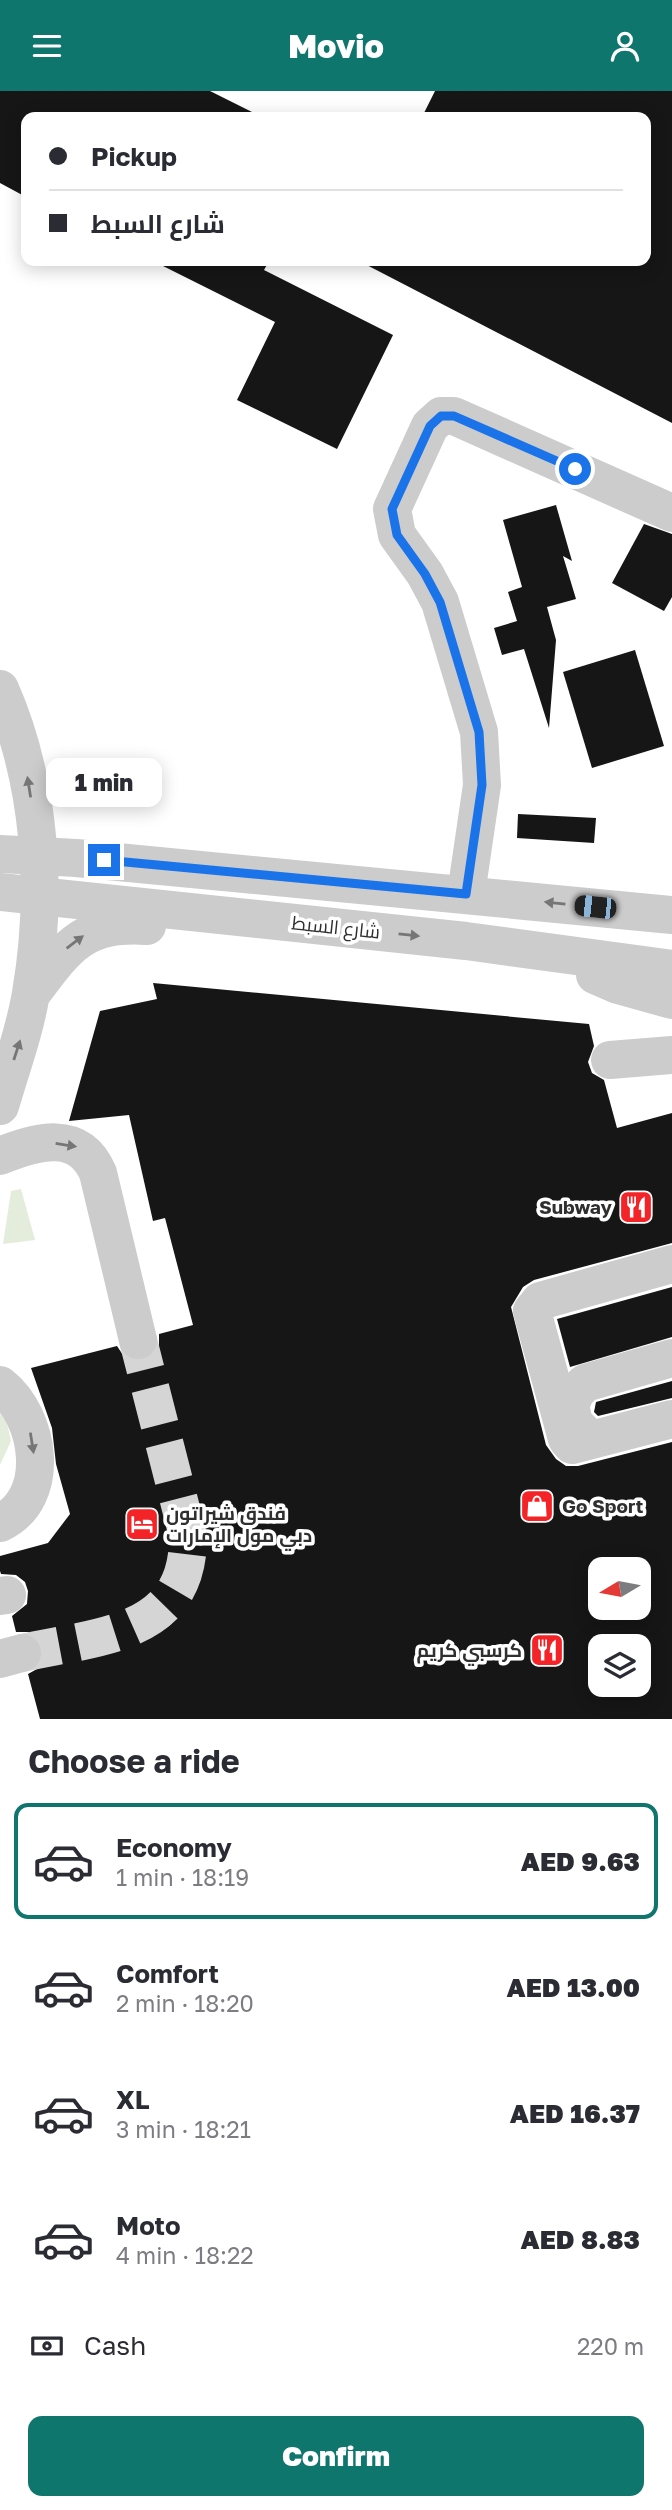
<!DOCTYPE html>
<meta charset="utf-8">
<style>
:root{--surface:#fff;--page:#f7f7f7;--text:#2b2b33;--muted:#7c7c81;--line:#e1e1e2;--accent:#0f766e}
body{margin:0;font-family:"Golos Text",Cairo,sans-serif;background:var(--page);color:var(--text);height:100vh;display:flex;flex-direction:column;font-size:26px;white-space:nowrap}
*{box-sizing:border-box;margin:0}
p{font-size:23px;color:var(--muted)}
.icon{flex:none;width:38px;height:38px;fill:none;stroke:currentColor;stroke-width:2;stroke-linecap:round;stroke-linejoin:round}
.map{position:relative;height:1628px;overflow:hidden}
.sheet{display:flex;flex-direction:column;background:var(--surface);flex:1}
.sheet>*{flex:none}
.guide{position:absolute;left:21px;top:21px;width:630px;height:154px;border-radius:14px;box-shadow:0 4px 18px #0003;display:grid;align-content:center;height:154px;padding:0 28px;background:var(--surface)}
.needle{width:46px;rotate:260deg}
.tools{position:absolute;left:588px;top:1466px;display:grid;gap:14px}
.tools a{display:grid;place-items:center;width:63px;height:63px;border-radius:14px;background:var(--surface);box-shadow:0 4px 18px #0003;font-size:35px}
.end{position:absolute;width:32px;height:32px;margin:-16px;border:9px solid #1a73e8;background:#fff;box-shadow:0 0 0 4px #fff}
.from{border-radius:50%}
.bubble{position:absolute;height:49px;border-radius:14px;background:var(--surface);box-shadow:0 4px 18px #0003;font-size:23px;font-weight:800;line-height:49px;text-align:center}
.car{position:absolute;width:21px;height:42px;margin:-21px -10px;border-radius:9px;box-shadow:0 0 5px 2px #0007;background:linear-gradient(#222 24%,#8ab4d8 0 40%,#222 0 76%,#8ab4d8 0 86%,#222 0)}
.guide b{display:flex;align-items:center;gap:24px;height:66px;font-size:26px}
.guide b+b{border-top:2px solid var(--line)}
.guide i{width:18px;height:18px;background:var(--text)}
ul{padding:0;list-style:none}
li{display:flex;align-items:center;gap:21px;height:116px;margin:0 14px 10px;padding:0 14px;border:4px solid transparent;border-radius:14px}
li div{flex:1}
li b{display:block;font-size:26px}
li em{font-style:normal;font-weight:800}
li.active{border-color:var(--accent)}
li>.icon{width:63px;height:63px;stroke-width:1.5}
h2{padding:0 28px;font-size:32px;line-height:84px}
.pay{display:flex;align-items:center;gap:18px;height:77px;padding:0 28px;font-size:26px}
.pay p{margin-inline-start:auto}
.button{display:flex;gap:14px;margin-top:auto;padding:14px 28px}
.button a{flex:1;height:80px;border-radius:14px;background:var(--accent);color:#fff;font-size:28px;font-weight:800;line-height:80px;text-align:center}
header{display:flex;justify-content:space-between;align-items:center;height:91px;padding:0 28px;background:var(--accent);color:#fff;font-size:32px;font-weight:800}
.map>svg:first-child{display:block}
.green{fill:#e4eddc}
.building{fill:#161616;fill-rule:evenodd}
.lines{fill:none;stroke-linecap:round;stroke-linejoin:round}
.minor-tunnel{stroke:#d5d5d5;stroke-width:38;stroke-dasharray:38 19;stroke-linecap:butt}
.minor{stroke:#ccc;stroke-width:38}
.oneway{fill:#767676}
.route{stroke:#1a73e8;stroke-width:9}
.labels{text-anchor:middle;stroke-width:7;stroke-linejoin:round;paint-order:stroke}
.street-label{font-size:19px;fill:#2f2f2f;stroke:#fff}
.poi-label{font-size:19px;font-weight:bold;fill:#2f2f2f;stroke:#fff;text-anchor:end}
</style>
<header><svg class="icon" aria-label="menu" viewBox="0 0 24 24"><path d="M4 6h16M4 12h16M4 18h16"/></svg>Movio<svg class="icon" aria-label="person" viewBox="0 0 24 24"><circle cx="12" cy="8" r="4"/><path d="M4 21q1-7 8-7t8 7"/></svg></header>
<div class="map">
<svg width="672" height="1628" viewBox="0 0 672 1628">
<rect width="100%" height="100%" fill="#fff"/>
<g class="green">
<path d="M21 1098 35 1149 3 1153 11 1100Z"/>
<path d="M0 1302 11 1350 0 1374Z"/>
</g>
<g class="building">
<path d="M0 0H210L262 26H26V106L0 92Z"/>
<path d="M435 0H672V332L359 170H646V26H422Z"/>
<path d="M153 170H269L264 179 393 244 337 358 237 309 275 231Z"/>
<path d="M556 414 572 470 563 465 576 508 547 516 556 549 549 637 524 558 502 564 494 537 517 530 508 501 522 496 503 429Z"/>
<path d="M644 433 672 443V506L664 520 612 492Z"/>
<path d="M635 559 664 655 592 677 563 581Z"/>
<path d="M518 723 596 727 594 752 517 747Z"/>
<path d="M153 892 589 933 594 955 588 971 592 982 604 989 617 1037 672 1022V1152L534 1189 523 1196 511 1216 546 1354 556 1368 566 1375H578L672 1351V1628H40L28 1583 37 1578 43 1568V1556L38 1547 28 1541H16L12 1525 27 1513 28 1500 25 1491 16 1484 1 1483 0 1480V1465L48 1452 70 1423 56 1373 52 1337 31 1277 117 1255 123 1264 131 1270H144L152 1265 159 1256V1243L193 1234 165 1127 153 1130 129 1024 69 1030 100 920 157 908ZM600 1479H639V1517H600ZM600 1556H639V1594H600Z"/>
<path d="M672 1196V1246L570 1276 557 1228Z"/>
<path d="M672 1290V1307L598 1325 594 1321 596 1311Z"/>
</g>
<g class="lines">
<path class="minor-tunnel" d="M22 1562C98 1545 189 1545 188 1445L138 1249"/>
<g class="minor">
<path d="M0 598C41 691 48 803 31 902 25 940 11 977 0 1015"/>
<path d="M0 763 76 767 672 824"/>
<path d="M0 801 466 850 672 878"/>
<path d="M466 803 482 694 479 641 440 511 425 483 397 444 392 418 430 335 441 325H454L672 422"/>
<path d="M595 884 618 894 672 909"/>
<path d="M33 901C68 854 84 831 147 835"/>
<path d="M610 969 672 964"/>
<path d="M0 1065C37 1050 79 1038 98 1082L138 1249"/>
<path d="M672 1173 540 1210 532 1220 567 1348 572 1354 672 1328"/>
<path d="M0 1294C40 1325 53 1407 0 1432"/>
<path d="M582 1340 574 1332 570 1314 576 1301 585 1292 672 1267"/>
<path d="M0 1505 7 1504"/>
<path d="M0 1568 22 1562"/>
</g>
</g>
<defs><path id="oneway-solid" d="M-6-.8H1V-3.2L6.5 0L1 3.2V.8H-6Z" transform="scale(1.75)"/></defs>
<g class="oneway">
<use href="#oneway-solid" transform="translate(29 696) rotate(-99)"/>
<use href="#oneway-solid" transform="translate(555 812) rotate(-174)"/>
<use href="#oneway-solid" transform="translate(409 844) rotate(6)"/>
<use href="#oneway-solid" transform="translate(75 851) rotate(-37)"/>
<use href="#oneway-solid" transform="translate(17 959) rotate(-72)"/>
<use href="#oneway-solid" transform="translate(66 1054) rotate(9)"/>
<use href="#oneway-solid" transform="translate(32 1352) rotate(81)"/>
</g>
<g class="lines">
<path class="route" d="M104 769 466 803 482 694 479 641 440 511 425 483 397 444 392 418 430 335 441 325H454L575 378"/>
</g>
<defs>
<g id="restaurant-square" transform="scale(1.75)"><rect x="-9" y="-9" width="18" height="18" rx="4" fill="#f42327" stroke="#fff"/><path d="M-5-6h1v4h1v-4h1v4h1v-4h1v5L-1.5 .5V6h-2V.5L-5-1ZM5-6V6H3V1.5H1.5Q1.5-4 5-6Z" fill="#fff"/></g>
<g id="shop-square" transform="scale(1.75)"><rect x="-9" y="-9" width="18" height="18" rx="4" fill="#f42327" stroke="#fff"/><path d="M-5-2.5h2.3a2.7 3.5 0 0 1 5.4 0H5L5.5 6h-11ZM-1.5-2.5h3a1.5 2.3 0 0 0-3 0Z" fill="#fff"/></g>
<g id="hotel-square" transform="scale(1.75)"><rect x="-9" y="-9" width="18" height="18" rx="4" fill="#f42327" stroke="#fff"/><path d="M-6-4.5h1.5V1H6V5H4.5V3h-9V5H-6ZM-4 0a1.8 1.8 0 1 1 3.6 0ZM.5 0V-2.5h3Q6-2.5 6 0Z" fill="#fff"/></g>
</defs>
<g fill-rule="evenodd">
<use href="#restaurant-square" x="636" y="1116"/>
<use href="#shop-square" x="537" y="1415"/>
<use href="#hotel-square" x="142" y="1433"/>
<use href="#restaurant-square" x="547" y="1559"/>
</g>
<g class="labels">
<g class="street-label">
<text transform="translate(336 836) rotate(6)" y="7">شارع السبط</text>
</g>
<g class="poi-label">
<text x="612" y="1123">Subway</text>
<text x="562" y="1422" text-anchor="start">Go Sport</text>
<text x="166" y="1429" text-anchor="start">فندق شيراتون<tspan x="166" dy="22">دبي مول الإمارات</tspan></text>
<text x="522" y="1566">كرسبي كريم</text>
</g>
</g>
</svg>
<div class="tools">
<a><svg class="needle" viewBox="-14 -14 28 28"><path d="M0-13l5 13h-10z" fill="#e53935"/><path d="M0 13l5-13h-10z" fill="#7c7c81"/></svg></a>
<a><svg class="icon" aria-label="layers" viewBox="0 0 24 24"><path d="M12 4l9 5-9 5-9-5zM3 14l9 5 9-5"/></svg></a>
</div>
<i class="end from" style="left:575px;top:378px"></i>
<i class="end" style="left:104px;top:769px"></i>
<div class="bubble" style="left:46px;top:667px;width:116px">1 min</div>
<i class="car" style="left:595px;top:816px;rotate:276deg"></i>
<div class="guide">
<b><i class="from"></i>Pickup</b>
<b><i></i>شارع السبط</b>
</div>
</div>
<section class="sheet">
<h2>Choose a ride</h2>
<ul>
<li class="active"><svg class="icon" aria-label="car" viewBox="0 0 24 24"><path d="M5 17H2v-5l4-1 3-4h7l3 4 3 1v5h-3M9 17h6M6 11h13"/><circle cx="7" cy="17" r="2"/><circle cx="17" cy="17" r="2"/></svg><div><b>Economy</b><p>1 min · 18:19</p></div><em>AED 9.63</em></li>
<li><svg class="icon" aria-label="car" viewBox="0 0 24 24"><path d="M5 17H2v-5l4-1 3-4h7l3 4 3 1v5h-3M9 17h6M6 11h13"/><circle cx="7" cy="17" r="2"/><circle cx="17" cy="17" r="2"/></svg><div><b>Comfort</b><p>2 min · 18:20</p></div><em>AED 13.00</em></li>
<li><svg class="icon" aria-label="car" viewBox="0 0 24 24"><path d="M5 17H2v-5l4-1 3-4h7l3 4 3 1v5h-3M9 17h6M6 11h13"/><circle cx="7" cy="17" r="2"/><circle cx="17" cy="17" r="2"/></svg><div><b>XL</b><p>3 min · 18:21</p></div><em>AED 16.37</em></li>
<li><svg class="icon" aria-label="car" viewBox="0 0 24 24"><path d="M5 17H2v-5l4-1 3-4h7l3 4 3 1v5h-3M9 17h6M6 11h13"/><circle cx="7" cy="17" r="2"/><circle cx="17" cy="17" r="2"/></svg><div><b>Moto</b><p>4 min · 18:22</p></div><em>AED 8.83</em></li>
</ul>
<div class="pay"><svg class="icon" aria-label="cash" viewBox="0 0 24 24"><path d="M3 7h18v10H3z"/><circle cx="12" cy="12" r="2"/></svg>Cash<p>220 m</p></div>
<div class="button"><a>Confirm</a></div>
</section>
